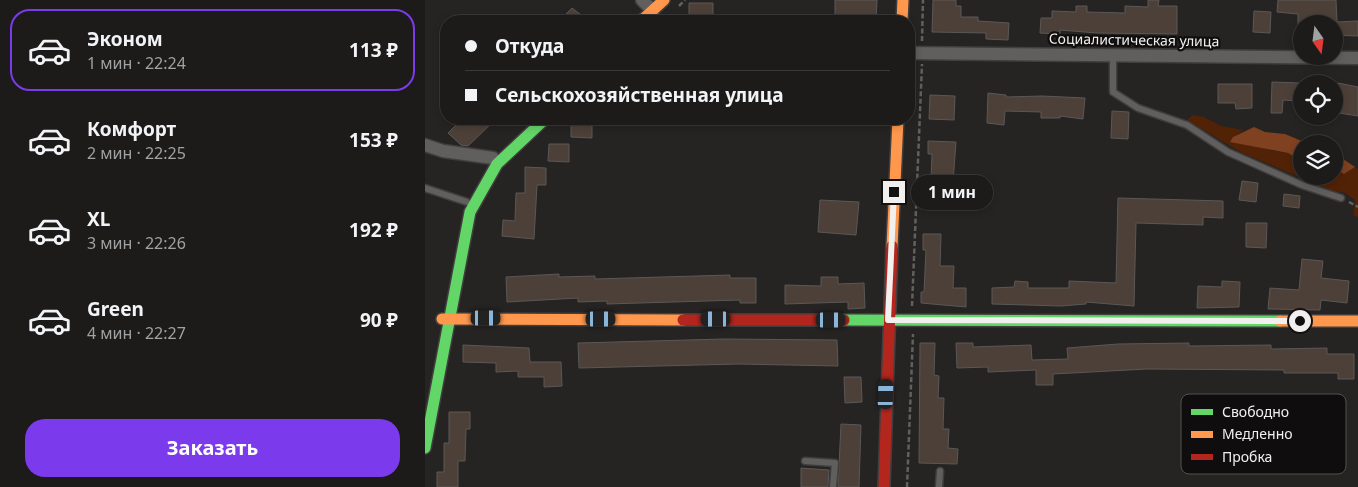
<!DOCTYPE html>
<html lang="ru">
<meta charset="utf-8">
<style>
:root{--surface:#1c1b1a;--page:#292827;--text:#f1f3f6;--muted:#a0a1a2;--line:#3a3939;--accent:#7c3aed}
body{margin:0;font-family:"Noto Sans",sans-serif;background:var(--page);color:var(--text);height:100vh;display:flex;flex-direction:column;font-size:19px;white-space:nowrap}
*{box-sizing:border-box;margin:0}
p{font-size:16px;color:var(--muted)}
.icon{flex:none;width:28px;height:28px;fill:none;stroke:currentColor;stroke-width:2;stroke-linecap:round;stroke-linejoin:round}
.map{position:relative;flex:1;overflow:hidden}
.sheet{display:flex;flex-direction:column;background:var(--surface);width:425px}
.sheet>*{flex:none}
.hud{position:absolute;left:15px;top:15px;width:475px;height:110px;border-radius:20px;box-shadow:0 2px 8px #0003,0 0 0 1px var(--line);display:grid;align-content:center;height:110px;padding:0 25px;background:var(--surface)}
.needle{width:32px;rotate:166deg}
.fabs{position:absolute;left:868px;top:15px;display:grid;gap:10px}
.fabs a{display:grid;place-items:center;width:50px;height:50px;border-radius:50%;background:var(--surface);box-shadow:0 2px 8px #0003,0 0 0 1px var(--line);font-size:25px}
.end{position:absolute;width:22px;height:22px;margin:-11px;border:6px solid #f2f0ef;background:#111;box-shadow:0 0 0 2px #111}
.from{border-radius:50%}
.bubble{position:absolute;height:35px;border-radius:18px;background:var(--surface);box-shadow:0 2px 8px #0003,0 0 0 1px var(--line);font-size:16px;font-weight:700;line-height:35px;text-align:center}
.car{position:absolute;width:15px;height:30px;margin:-15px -8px;border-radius:6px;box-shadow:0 0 4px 1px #0007;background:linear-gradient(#222 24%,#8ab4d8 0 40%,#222 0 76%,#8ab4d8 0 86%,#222 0)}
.hud b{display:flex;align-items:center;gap:18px;height:48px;font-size:19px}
.hud b+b{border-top:1px solid var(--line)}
.hud i{width:12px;height:12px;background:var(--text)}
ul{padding:9px 0 0;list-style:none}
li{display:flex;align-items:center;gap:15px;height:82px;margin:0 10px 8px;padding:0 15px;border:2px solid transparent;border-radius:20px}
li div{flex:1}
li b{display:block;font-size:19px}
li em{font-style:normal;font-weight:700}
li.on{border-color:var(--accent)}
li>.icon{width:45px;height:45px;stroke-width:1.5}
.primary-button{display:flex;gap:10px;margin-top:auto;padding:10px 25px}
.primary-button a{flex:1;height:58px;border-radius:20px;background:var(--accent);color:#fff;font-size:20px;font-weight:700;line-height:58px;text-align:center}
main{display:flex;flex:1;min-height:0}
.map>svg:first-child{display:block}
.green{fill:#512206}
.forest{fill:#7f4120}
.building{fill:#4d4038;stroke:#5a5857}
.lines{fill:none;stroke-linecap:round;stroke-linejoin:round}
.lane-casing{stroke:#403e3e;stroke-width:9}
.street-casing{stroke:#403e3e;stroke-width:15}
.fast-casing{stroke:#403e3e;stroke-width:14}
.slow-casing{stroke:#403e3e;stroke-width:14}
.jam-casing{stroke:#403e3e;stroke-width:14}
.path{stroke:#61605f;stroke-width:2.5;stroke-dasharray:5 2.5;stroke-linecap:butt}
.lane{stroke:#605f5e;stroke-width:6}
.street{stroke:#605f5e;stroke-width:12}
.fast{stroke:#63d668;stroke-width:11}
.slow{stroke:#ff974d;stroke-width:11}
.jam{stroke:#b3261e;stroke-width:11}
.route{stroke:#f2f0ef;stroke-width:6}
.labels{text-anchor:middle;stroke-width:4.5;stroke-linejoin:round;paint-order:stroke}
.street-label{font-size:14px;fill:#f2f0ef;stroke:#0f0d0d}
.key{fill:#0f0d0d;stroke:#535151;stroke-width:1}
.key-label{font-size:14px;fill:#f2f0ef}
</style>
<main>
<section class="sheet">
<ul>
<li class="on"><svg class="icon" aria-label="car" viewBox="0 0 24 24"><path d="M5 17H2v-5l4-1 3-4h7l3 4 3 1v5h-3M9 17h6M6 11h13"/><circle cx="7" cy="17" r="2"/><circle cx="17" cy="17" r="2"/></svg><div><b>Эконом</b><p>1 мин · 22:24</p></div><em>113 ₽</em></li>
<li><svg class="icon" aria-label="car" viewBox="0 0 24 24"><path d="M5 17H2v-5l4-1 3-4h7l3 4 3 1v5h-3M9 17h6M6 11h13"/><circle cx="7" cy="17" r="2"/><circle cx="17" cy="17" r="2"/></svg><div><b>Комфорт</b><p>2 мин · 22:25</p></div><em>153 ₽</em></li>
<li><svg class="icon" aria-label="car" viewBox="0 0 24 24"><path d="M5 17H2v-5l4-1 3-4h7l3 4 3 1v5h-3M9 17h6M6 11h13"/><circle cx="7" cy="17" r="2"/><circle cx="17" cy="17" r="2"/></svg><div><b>XL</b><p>3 мин · 22:26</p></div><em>192 ₽</em></li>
<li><svg class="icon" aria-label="car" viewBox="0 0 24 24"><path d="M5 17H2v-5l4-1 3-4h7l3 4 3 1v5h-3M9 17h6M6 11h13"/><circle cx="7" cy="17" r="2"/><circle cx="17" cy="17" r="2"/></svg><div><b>Green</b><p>4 мин · 22:27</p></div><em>90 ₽</em></li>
</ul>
<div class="primary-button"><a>Заказать</a></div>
</section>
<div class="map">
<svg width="933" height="487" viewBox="0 0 933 487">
<rect width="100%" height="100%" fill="#262423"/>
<path class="green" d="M768 115 779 117 796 126 819 130 808 137 844 150 863 153 876 161V176H909V168L919 174 930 167 933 169V217L928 215 930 200 920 193 905 190 817 153 762 120Z"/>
<g class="forest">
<path d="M829 127 840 132 860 134 884 144H876V161L863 153 805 142 808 137Z"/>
<path d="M909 153 930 167 919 174 909 168Z"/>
</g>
<g class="building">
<path d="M410 0H452L451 21H410Z"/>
<path d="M508 0H531V6H536V17H553V21L584 23 583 40 561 39V33L507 32Z"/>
<path d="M723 0H734L733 6H752V34L672 33 635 30V34L615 33 616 18H627V11L651 12V6H662V12L700 13V6L723 7Z"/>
<path d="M853 0H911L912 22 933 21V36L909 35V24H873V14L852 12Z"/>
<path d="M264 3H288V16H282V20H264Z"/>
<path d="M147 8 151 11 164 21H145L139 16Z"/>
<path d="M829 11 846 12 845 33 828 32Z"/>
<path d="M847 82 876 83V101L858 100 857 113H846Z"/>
<path d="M913 83 933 87V116L914 113 915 106 909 105Z"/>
<path d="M793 84H827V108L811 109 810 103H793Z"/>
<path d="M563 93 581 95V97L617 96 660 98 658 119 635 116V118H616V112L580 111 579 125 562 123Z"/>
<path d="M505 95 530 96 529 120 504 119Z"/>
<path d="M687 111 704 112 703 139 686 138Z"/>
<path d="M37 119H71L43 146 36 145 23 133Z"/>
<path d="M146 120H167V138L146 137Z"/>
<path d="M503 141 531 142 528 182 506 180 507 154H503Z"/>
<path d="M124 144H144V162L123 161Z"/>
<path d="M100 167 121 168V185H112L109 239 77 236 78 220 90 221 91 193H100Z"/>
<path d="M817 181 833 183 831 202 814 200Z"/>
<path d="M859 194 875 196 874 208 858 206Z"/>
<path d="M693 198 798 201V218L778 217V225L711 223 709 306 661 302V304L636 306 567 304V288L589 287 590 281 603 282V288H644V281L691 283Z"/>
<path d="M395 200 434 202 431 235 393 232Z"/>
<path d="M821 223H842L841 248 821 247Z"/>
<path d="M498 234H516L515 266H529L528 288H541V307L496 303V292H499L501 250H498Z"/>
<path d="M877 259 898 261 896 278 924 281 922 303 896 300 895 310 843 309 845 288 874 290Z"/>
<path d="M134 274V277L170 276V279L305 275V278H331V303H315V300L182 304V301L153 302V298L82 302 81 277Z"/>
<path d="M396 277H413V284L439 283 440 308 423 309V302L360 304V285L396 286Z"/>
<path d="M797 281 815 282 814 307 772 308 773 286 797 287Z"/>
<path d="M298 339 412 340 413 366 313 364 154 368 153 343Z"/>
<path d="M495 343H510L509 375 514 376 513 398H519L518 429H524L523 448 533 449 532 464 494 463Z"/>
<path d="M531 343H548V347L606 345 607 360 643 359 642 348 693 344 764 343V346L846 345V349L902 348V354H929V379H913V373H859V370L722 369 628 374V385H611V370L563 372V367L532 368Z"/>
<path d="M38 345 104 348 105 362H136L137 386 119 387V377H93V371L71 372V363L38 362Z"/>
<path d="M419 377H436L437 402 420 403Z"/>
<path d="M24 412H45V429H41L40 461H33V487H12V472H19V443H24Z"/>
<path d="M416 424 436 425 434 487H413Z"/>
<path d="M376 468 404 470 403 487H376Z"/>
</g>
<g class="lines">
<g class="lane-casing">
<g id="lane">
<path d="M688 54V92L713 108 762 125 803 152 877 185 916 198"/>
<path d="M0 188 42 202"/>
<path d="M380 461 410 463 408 487"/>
<path d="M514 487 515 471"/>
</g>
</g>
<g class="street-casing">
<g id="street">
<path d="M217 0 228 11"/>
<path d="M484 53 933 58"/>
<path d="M0 145 18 151 68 158"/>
</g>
</g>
<g class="fast-casing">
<g id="fast">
<path d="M419 320 855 321"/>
<path d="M0 448 45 212 72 164 120 119"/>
</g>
</g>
<g class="slow-casing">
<g id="slow">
<path d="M216 21 239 0"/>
<path d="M477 21 478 0"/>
<path d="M467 246 473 119"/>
<path d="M17 319 258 320"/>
<path d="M855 321H933"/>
</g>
</g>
<g class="jam-casing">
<g id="jam">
<path d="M258 320H419"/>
<path d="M459 487 467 246"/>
</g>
</g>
<g class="path">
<path d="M254 6 260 0"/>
<path d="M497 41 498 0"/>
<path d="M924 202 933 207"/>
<path d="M487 306 497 64"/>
<path d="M482 487 488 334"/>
</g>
<use href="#lane" class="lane"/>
<use href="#street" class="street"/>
<use href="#fast" class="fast"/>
<use href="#slow" class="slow"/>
<use href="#jam" class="jam"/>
</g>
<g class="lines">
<path class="route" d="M469 192 463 320 875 321"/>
</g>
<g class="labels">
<g class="street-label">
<text transform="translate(709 40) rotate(1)" y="5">Социалистическая улица</text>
</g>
</g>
<rect x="756" y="394" width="165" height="80" rx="8" class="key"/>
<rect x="766" y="409" width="22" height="6" fill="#63d668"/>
<rect x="766" y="431" width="22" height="7" fill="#ff974d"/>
<rect x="766" y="454" width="22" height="6" fill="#b3261e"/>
<g class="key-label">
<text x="797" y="417">Свободно</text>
<text x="797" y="439">Медленно</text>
<text x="797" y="462">Пробка</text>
</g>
</svg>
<div class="fabs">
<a><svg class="needle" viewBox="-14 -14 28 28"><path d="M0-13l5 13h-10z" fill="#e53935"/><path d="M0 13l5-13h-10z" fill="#a0a1a2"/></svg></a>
<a><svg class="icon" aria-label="locate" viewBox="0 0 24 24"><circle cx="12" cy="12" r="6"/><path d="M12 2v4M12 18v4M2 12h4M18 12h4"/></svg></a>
<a><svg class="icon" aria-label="layers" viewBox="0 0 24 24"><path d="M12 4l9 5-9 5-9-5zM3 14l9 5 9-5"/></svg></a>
</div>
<i class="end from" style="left:875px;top:321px"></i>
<i class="end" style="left:469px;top:192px"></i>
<div class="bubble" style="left:486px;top:175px;width:82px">1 мин</div>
<i class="car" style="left:61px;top:318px;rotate:90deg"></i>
<i class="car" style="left:176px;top:319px;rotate:90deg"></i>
<i class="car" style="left:291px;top:319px;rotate:270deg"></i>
<i class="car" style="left:406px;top:320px;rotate:90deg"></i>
<i class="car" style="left:461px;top:394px;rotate:2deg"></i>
<div class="hud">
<b><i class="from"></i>Откуда</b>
<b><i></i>Сельскохозяйственная улица</b>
</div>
</div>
</main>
